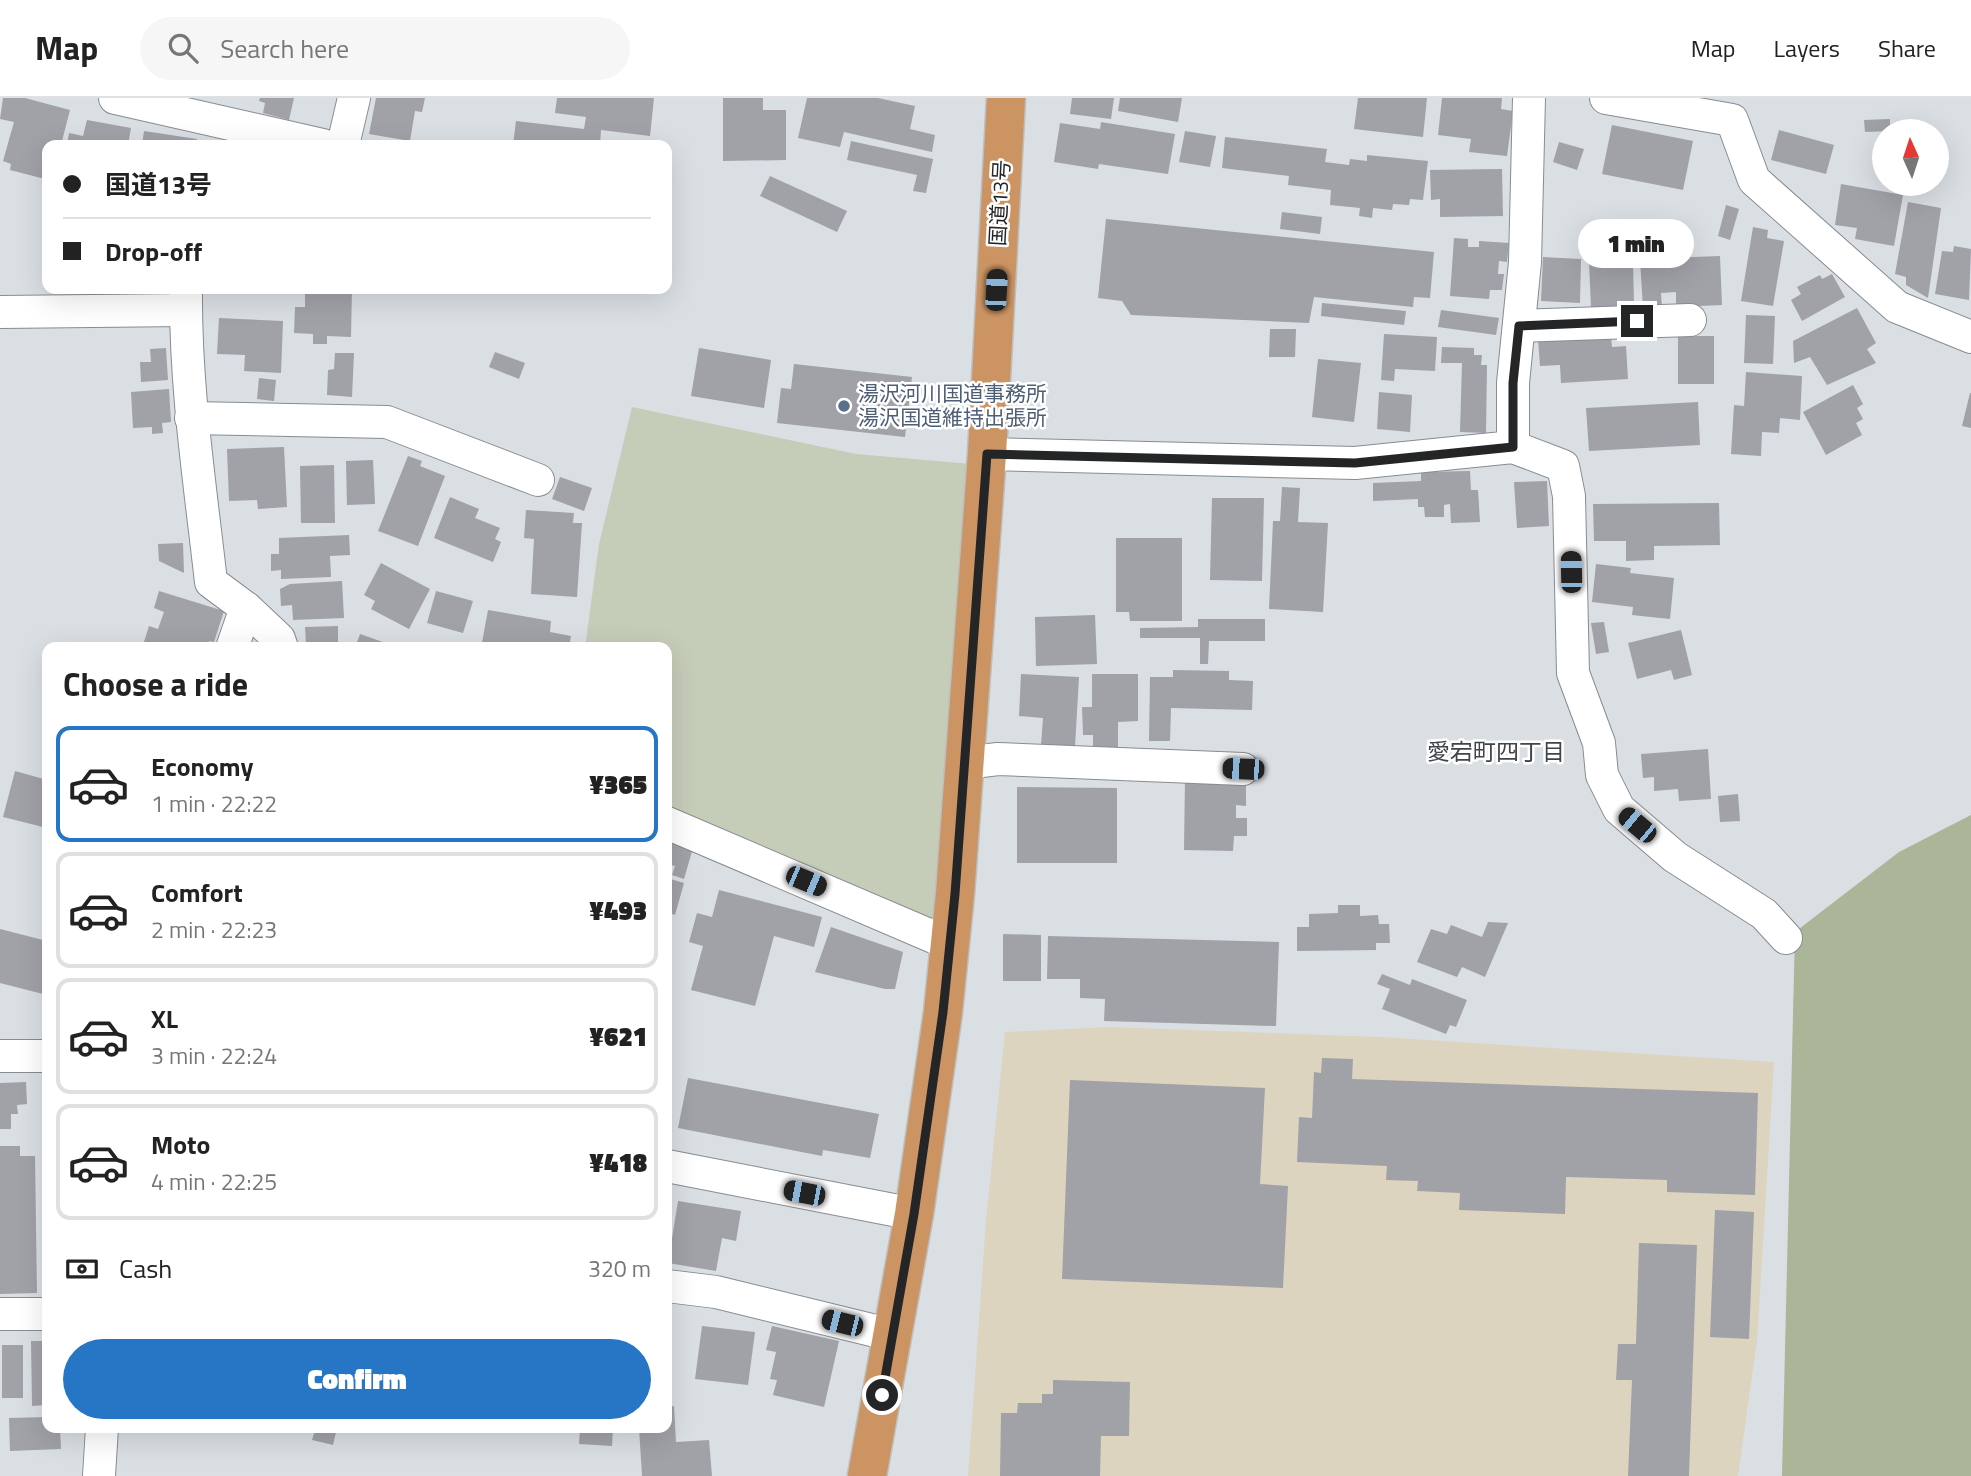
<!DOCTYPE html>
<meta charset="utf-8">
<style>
:root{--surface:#fff;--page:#f6f6f6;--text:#222;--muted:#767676;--line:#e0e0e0;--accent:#2676c5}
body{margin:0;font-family:"Titillium Web","Noto Sans JP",sans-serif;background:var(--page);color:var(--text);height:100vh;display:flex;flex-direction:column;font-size:26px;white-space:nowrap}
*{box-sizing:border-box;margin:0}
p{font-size:23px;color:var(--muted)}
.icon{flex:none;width:38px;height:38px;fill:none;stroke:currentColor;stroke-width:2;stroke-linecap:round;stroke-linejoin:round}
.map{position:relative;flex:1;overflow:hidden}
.panel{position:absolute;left:42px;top:544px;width:630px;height:791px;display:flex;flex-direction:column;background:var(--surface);border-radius:14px;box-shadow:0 7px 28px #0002}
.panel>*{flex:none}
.top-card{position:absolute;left:42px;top:42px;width:630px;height:154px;border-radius:14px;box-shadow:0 7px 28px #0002;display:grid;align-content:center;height:154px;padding:0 21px;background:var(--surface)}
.needle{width:46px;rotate:357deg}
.fabs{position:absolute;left:1872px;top:21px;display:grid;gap:14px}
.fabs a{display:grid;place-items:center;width:77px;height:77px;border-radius:50%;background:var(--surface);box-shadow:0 7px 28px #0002;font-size:35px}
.end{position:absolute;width:32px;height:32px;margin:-16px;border:9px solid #232527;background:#fff;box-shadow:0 0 0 4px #fff}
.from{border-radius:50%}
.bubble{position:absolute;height:49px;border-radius:24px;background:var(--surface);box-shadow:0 7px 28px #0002;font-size:23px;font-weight:800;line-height:49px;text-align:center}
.car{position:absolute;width:21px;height:42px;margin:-21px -10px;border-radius:9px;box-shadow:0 0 5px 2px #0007;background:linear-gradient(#222 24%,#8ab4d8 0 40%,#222 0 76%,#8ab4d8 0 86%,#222 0)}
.top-card b{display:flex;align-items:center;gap:24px;height:66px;font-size:26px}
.top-card b+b{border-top:2px solid var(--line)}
.top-card i{width:18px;height:18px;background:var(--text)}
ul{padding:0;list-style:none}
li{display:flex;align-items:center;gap:21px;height:116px;margin:0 14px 10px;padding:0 7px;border:4px solid var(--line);border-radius:14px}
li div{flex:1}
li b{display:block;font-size:26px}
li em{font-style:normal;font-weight:800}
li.selected{border-color:var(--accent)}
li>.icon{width:63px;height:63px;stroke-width:1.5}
h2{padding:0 21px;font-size:32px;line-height:84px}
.pay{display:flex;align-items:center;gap:18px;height:77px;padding:0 21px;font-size:26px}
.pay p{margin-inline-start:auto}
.button{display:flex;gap:14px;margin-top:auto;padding:14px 21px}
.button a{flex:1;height:80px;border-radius:42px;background:var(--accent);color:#fff;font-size:28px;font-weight:800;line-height:80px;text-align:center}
header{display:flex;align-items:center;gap:42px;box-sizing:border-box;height:98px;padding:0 35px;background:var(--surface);border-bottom:2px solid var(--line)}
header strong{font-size:33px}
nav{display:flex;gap:38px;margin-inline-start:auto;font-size:24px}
.search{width:490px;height:63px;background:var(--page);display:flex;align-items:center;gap:18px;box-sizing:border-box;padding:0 24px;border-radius:38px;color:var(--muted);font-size:26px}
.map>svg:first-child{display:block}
.industrial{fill:#ddd4bf}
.green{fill:#c5ccb8}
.forest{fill:#abb597}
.building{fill:#a1a1a8}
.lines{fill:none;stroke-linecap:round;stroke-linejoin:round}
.minor-casing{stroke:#878c91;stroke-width:34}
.trunk-casing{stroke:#bdbebe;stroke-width:41}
.minor{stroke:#fff;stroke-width:32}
.trunk{stroke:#cc9463;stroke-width:38}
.route{stroke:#232527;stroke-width:9}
.service-dot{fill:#5c6f8a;stroke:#fff;stroke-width:2.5}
.labels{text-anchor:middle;stroke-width:5;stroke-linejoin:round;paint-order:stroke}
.street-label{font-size:21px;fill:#232527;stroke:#fff}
.service-label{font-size:21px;fill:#4e5e75;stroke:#fff;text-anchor:start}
.neighbourhood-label{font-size:23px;fill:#414549;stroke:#fff}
</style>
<header>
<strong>Map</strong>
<div class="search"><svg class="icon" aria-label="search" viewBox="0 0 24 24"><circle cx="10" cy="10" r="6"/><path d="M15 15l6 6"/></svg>Search here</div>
<nav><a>Map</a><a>Layers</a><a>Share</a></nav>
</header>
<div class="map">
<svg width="1971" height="1378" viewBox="0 0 1971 1378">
<rect width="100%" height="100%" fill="#dadfe4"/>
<path class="industrial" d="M1109 929 1380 939 1774 964 1757 1243 1738 1378H968L986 1123 1005 934Z"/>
<path class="green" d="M632 309 856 356 971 366 943 829 667 713V550H585L599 446Z"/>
<path class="forest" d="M1971 717V1378H1782L1795 834 1899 754Z"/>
<g class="building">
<path d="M3 0H25L70 12 61 47H47V72L45 81 10 72 11 66 3 63 14 24 0 21Z"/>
<path d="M260 0H294L289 22 263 15 265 5 259 3Z"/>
<path d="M376 0H425L422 14 415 13 410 43 369 36Z"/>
<path d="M557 0H654L650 38 601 32 600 47H513L516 23 584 31 586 19 555 15Z"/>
<path d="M723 0H763V12H786V62L723 63Z"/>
<path d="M807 0H878L915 8 910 31 935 37 932 54 844 34 840 49 798 40Z"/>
<path d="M1072 0H1114L1111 21 1070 16Z"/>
<path d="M1120 0H1182L1178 24 1118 13Z"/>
<path d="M1358 0H1427L1423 39 1354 31Z"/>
<path d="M1442 0H1502L1501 11 1513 13 1507 58 1469 54 1471 41 1438 37Z"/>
<path d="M1890 21V33L1865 34 1864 22Z"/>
<path d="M87 22 131 30 128 47H67L69 35 83 38Z"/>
<path d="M1101 24 1175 36 1168 76 1099 66 1098 71 1054 64 1060 25 1100 31Z"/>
<path d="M1612 27 1693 43 1683 92 1602 76Z"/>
<path d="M1779 32 1834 47 1826 76 1771 62Z"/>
<path d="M144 33 197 41 196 47H142Z"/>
<path d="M1185 33 1216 38 1210 69 1179 64Z"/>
<path d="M1225 39 1327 51 1325 64 1349 67 1350 61 1367 63V57L1428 63 1423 102 1410 101 1409 107 1393 106 1392 112 1373 110 1372 120 1359 118 1360 110 1330 107 1331 92 1288 87 1289 78 1222 70Z"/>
<path d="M851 43 933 61 926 95 913 93 917 77 847 62Z"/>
<path d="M1559 44 1584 51 1577 72 1553 64Z"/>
<path d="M1502 71 1503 118 1440 119V101L1431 102 1430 72Z"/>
<path d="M770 78 847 113 837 134 760 98Z"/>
<path d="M1841 86 1903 97 1894 148 1855 141 1857 130 1835 127Z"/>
<path d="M1908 104 1941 110 1928 200 1906 187V179L1895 176Z"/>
<path d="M43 105H47V163H45Z"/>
<path d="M1726 107 1739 111 1730 142 1718 138Z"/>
<path d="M1282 114 1322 119 1320 136 1280 131Z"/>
<path d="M1106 121 1434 154 1430 200 1414 199 1413 209 1314 199 1309 225 1131 217 1122 203 1098 200Z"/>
<path d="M1753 129 1768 132 1767 140 1784 143 1773 208 1741 203Z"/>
<path d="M1454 140 1468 141V149H1479V143L1509 145 1507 164 1499 163 1498 176H1504L1502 192H1490L1489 201 1450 198Z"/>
<path d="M1954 148 1971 151 1969 202 1935 196 1942 153 1953 154Z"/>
<path d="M1720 158 1722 207 1676 209V194L1661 195 1662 210 1643 211 1640 161Z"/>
<path d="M1543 159 1581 161 1580 205 1541 203Z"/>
<path d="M1633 162 1634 209 1591 210 1589 163Z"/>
<path d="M1832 176 1845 199 1802 223 1791 202 1801 196 1797 189 1820 177 1822 181Z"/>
<path d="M305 191H352L351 239 327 238V246H313V236L294 235 295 209H305Z"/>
<path d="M1322 205 1406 213 1404 227 1321 218Z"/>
<path d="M1857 210 1876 245 1867 251 1876 265 1827 287 1810 259 1794 265 1793 243Z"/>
<path d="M1441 212 1499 220 1496 237 1438 229Z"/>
<path d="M1746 217 1775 218 1773 266 1744 265Z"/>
<path d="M219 220 283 223 281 275 244 273 245 257 217 256Z"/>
<path d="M1270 231H1296L1295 259H1269Z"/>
<path d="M1384 236 1437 239 1435 273 1395 271 1394 283 1381 282Z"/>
<path d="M1611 237 1612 249 1626 248 1628 281 1561 285 1560 267 1540 268 1538 241Z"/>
<rect x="1678" y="238" width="36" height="48"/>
<path d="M1442 249 1474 250V257H1482L1481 267H1487L1486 335 1460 334 1462 265H1441Z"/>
<path d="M166 250 168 282 141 284 140 264H151L150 251Z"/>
<path d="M699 250 771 262 764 310 691 298Z"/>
<path d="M495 254 525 265 519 281 489 269Z"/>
<path d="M335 255H354L352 299 327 297 328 272 334 271Z"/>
<path d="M1318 261 1361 265 1354 324 1312 319Z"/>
<path d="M794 266 912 279 905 339 777 325 781 290 791 291Z"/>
<path d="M1746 274 1802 278 1800 322 1780 320 1779 335 1762 334 1761 358 1731 356 1734 307 1744 308Z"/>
<path d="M259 280 276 282 274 303 257 301Z"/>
<path d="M1853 287 1863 306 1857 310 1863 321 1856 325 1862 337 1826 357 1803 314Z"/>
<path d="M169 291 171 324 162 325 163 335 152 336V329L133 330 131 294Z"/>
<path d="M1379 294 1412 297 1410 334 1377 331Z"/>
<path d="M1970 295H1971V330L1962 328Z"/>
<path d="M1698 304 1700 347 1589 353 1586 310Z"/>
<path d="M284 349 287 409 258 411 257 402 229 403 227 351Z"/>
<path d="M408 358 422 363 420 368 445 378 418 448 378 433Z"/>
<path d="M373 362 375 406 347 407 346 363Z"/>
<path d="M334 367 335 425H301L300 368Z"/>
<path d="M1470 373 1471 392H1478L1480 424 1451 425 1450 406 1444 407V419H1425L1424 409H1418V401L1373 403V385L1421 383V374Z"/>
<path d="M560 379 592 390 584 413 552 401Z"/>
<path d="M1547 383 1549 428 1517 430 1514 384Z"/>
<path d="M1282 389 1300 390 1298 424 1328 425 1323 514 1269 511 1273 423H1280Z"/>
<path d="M450 399 479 411 475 420 500 430 495 441 501 444 493 464 434 440Z"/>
<path d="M1212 400H1264L1262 483 1210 482Z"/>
<path d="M1719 405 1720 447 1654 448V462L1626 463V443H1594L1593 406Z"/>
<path d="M526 412 574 415 573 425H582L577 499 531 496 534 441 524 440Z"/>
<path d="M349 437 350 457 330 458 331 479 281 481V472L271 473V456H279V440Z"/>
<path d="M1116 440H1182V523H1130L1129 514H1116Z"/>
<path d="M183 445 184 475 159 463 158 446Z"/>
<path d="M381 465 430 491 409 531 371 511 375 503 364 497Z"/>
<path d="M1596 466 1631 470 1630 475 1674 480 1670 521 1632 517 1633 509 1592 504Z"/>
<path d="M342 483 344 520 293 522 292 507 281 508 280 491 290 486Z"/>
<path d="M159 493 224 513 214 544 209 543 207 550H142L149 528 158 531 164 514 154 510Z"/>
<path d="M436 493 473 503 463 535 427 525Z"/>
<path d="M488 512 551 523 550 534 571 538 569 550H481Z"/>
<path d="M1095 517 1097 566 1036 568 1035 519Z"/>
<path d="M1198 521H1265V543H1209L1208 566H1200V540H1140V530L1198 529Z"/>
<path d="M1604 524 1609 554 1596 556 1591 525Z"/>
<path d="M338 528V545L306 546 305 529Z"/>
<path d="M1681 532 1692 577 1674 582 1671 572 1637 581 1628 545Z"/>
<path d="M360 536 397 549V550H355Z"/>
<path d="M1173 572 1229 573V582L1253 583 1252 612 1171 610 1170 643H1149L1150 579H1173Z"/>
<path d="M1021 576 1079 579 1075 649 1041 647 1043 620 1019 618Z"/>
<path d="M1092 576H1138V623L1118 624V649L1093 650V637H1083L1082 609H1092Z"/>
<path d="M1708 651 1711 701 1679 703 1678 691 1654 693V679L1643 680 1641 656Z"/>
<path d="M15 673 47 682V730L3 719Z"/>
<path d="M1185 680H1246V708L1236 707V720H1247V738H1234L1233 753 1184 752Z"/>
<path d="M1017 689 1117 690V765H1017Z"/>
<path d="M1738 696 1740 723 1720 724 1718 698Z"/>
<path d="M667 742 693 750 684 781 672 777 675 768 667 766Z"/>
<path d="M667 780 684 785 675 817 667 814Z"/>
<path d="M719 792 822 819 814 849 774 838 755 908 691 892 703 848 689 844 697 815 712 819Z"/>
<path d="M1338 807H1360V818L1378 817 1379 826H1389L1390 845H1376V852L1297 853V829H1309V816L1338 815Z"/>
<path d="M1488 824 1508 825 1485 879 1462 869 1457 879 1417 864 1431 831 1447 836 1451 827 1482 839Z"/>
<path d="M831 829 903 854 895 891H885L815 874Z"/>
<path d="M0 831 47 843V897L0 885Z"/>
<path d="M1003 836 1041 837V883H1003Z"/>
<path d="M1048 838 1279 844 1276 928 1104 923 1105 901 1080 900V881H1047Z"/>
<path d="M1382 876 1410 887 1412 881 1467 902 1456 929 1450 927 1446 936 1382 911 1390 891 1377 886Z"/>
<path d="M1322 960 1353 961 1352 981 1758 995 1755 1097 1667 1094V1082L1566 1079 1565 1116 1459 1112 1460 1095 1417 1093 1418 1083 1386 1082 1387 1068 1297 1064 1299 1019 1312 1020 1314 974 1321 975Z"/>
<path d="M688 980 879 1016 870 1060 823 1052 822 1058 678 1030Z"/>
<path d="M1070 982 1265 990 1260 1086 1288 1088 1283 1190 1062 1181Z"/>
<path d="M26 984 27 1006 17 1007 18 1016H11V1031H0V985Z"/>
<path d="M0 1048H20V1058H35L37 1195 0 1196Z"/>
<path d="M678 1103 741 1113 736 1143 722 1140 716 1173 668 1165Z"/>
<path d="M1715 1112 1754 1114 1749 1241 1710 1239Z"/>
<path d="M1639 1145 1697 1147 1689 1378H1628L1632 1282H1616L1618 1246H1636Z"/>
<path d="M702 1228 755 1234 748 1287 695 1281Z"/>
<path d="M772 1228 839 1243 824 1309 773 1297 777 1282 770 1281 776 1254 766 1252Z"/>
<path d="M31 1243H47V1307L32 1308Z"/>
<rect x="2" y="1247" width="21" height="53"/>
<path d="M1053 1282 1130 1284 1129 1338H1101L1100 1378H1000L1001 1315H1017L1018 1305H1042V1296H1053Z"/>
<path d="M674 1308 676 1344 709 1342 712 1378H642L639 1330H667V1309Z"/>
<path d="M47 1319V1330H60L61 1351 10 1353 9 1320Z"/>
<path d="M300 1330H337L333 1347 312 1342 314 1335Z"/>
<path d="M580 1330H613L612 1348 579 1346Z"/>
</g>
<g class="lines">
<g class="minor-casing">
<g id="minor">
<path d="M115 0 323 47"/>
<path d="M1606 0 1732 22 1754 82 1897 209 1971 239"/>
<path d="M343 47 354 0"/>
<path d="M186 191C185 289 200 386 211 484L246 510 232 550"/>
<path d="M0 214 185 212"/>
<path d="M1519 228 1690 222"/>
<path d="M191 320 387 324 538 382"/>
<path d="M1513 349 1563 368 1569 398 1573 575 1599 645 1602 677 1619 711 1675 759 1764 816 1786 840"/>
<path d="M987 356 1355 365 1513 349V285L1525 164 1529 0"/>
<path d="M246 510 279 541 282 550"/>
<path d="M965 665 998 661 1243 671"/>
<path d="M667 725 950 846"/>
<path d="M0 958H47"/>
<path d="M667 1068 914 1116"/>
<path d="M667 1188 716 1194 892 1237"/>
<path d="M0 1216H47"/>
<path d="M99 1378 102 1330"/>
</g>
</g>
<g class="trunk-casing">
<path id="trunk" d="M867 1378 914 1116 943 914 955 796 987 356 1006 0"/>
</g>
<use href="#minor" class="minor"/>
<use href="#trunk" class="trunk"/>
</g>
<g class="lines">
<path class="route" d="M882 1297 914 1116 943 914 955 796 987 356 1355 365 1513 349V285L1519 228 1637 223"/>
</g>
<circle class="service-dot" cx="844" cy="308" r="7"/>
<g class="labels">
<g class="street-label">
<text transform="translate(1000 105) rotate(-87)" y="7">国道13号</text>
</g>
<g class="service-label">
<text x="858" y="303">湯沢河川国道事務所<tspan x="858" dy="24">湯沢国道維持出張所</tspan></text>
</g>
<g class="neighbourhood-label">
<text x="1496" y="662">愛宕町四丁目</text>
</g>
</g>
</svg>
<div class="fabs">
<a><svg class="needle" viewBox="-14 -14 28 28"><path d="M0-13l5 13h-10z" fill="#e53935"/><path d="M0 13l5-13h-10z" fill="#767676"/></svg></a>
</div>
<i class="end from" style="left:882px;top:1297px"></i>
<i class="end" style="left:1637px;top:223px"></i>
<div class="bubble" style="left:1578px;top:121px;width:116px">1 min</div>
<i class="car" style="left:996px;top:192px;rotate:3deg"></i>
<i class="car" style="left:1571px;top:474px;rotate:359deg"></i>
<i class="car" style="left:1243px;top:671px;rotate:272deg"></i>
<i class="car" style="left:1637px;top:727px;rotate:310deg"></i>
<i class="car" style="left:806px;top:783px;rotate:113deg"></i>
<i class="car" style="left:804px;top:1095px;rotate:281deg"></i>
<i class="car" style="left:842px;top:1225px;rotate:284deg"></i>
<div class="top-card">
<b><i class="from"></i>国道13号</b>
<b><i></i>Drop-off</b>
</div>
<section class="panel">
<h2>Choose a ride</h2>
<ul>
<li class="selected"><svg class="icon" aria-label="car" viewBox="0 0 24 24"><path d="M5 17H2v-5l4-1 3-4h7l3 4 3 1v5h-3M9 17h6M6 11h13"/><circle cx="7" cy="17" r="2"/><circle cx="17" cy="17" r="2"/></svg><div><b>Economy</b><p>1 min · 22:22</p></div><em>¥365</em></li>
<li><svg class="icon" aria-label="car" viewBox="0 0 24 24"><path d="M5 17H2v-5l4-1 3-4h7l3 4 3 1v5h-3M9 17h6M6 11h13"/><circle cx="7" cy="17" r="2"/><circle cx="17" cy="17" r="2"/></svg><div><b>Comfort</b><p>2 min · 22:23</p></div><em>¥493</em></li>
<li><svg class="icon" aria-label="car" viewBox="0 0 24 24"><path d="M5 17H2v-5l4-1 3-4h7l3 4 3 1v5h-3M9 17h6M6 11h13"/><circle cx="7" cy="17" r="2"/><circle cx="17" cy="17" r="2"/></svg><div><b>XL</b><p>3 min · 22:24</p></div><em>¥621</em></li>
<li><svg class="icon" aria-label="car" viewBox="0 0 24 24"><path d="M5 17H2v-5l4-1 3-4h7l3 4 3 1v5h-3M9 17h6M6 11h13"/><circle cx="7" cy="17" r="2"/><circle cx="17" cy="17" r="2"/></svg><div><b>Moto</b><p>4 min · 22:25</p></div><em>¥418</em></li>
</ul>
<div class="pay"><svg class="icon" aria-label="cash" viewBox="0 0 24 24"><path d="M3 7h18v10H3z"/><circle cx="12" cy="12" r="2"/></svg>Cash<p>320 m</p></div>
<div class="button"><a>Confirm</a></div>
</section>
</div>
